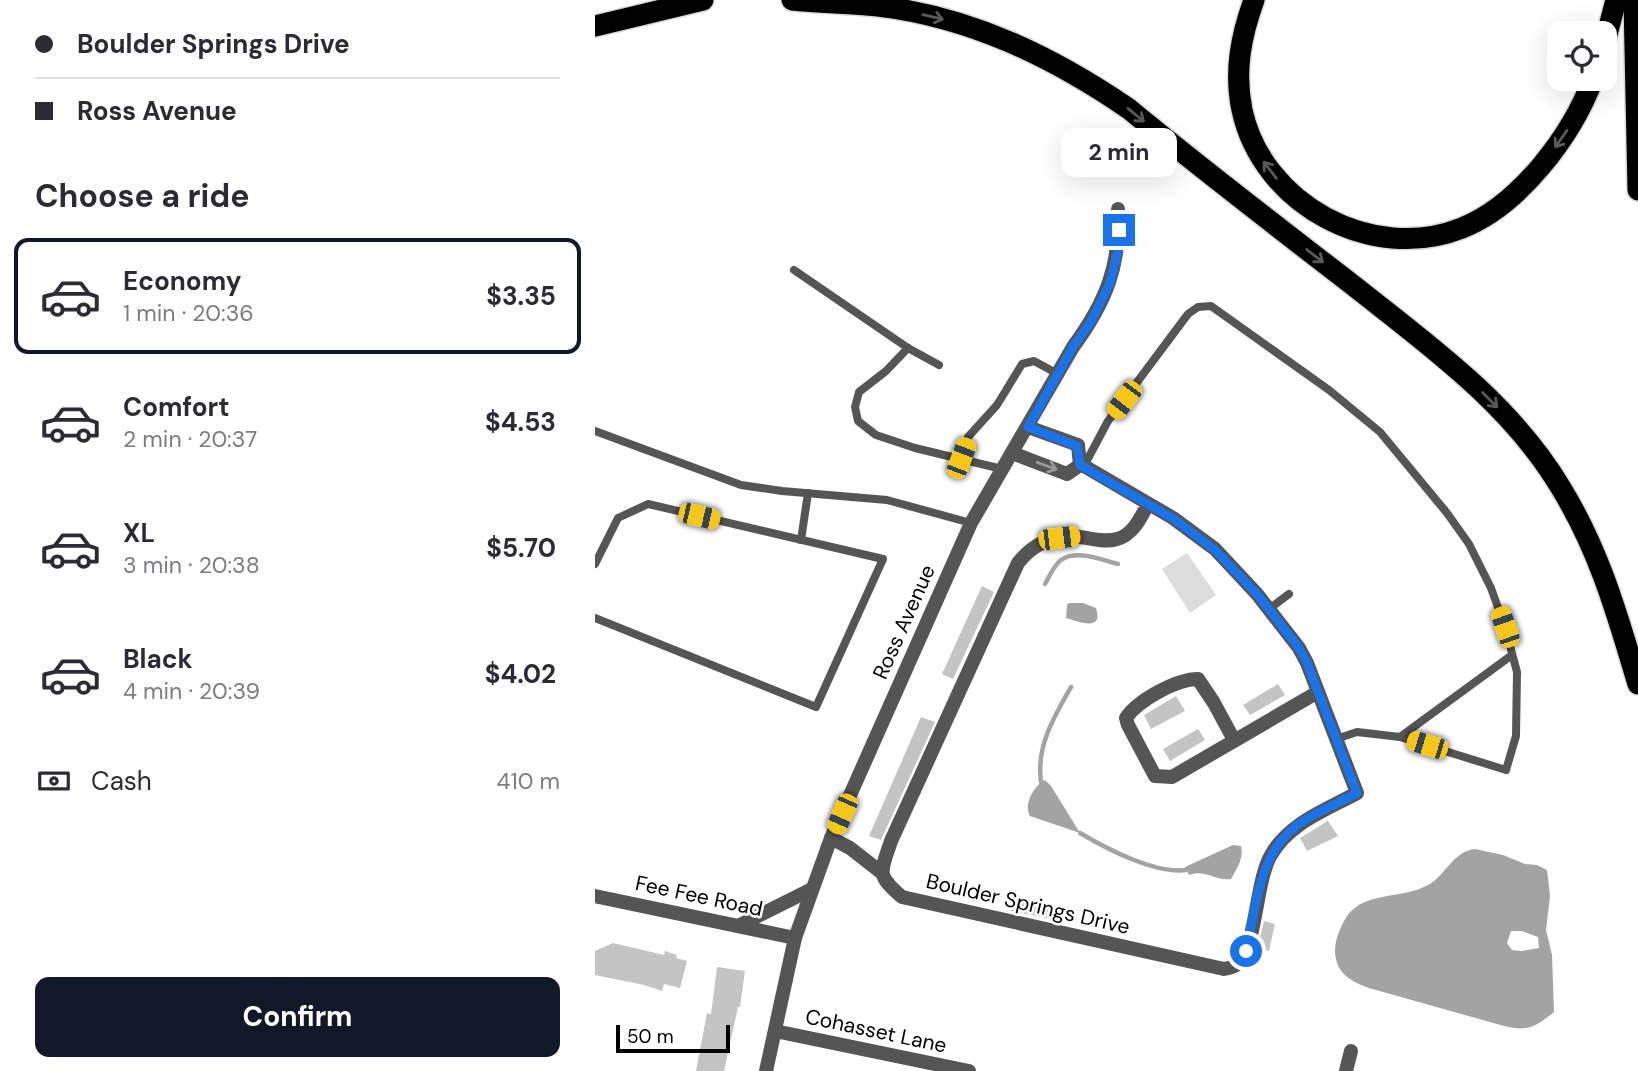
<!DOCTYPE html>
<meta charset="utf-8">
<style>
:root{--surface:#fff;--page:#f2f2f3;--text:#2b2b33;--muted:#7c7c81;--line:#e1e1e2;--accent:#111827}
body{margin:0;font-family:"DM Sans",sans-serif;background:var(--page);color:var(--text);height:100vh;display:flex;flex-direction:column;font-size:26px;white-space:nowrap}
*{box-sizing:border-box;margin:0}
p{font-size:23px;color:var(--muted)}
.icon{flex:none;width:38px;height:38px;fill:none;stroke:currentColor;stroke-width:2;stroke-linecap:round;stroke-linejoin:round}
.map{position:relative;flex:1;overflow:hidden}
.panel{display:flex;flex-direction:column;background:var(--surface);width:595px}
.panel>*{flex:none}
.banner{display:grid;align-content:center;height:154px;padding:0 35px;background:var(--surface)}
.buttons{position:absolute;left:952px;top:21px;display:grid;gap:14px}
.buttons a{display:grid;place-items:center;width:70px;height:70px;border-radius:14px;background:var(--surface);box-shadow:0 7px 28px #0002;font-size:35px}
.scale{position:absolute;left:21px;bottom:18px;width:114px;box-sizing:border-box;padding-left:7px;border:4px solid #000;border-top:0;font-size:19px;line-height:24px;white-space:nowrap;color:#000;-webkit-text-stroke:5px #fff;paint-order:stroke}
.end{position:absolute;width:32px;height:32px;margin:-16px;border:9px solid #1a73e8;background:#fff;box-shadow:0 0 0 4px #fff}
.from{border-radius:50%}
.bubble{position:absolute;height:49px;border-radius:14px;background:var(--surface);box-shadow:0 7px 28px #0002;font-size:23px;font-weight:700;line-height:49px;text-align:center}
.car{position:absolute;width:21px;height:42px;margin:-21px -10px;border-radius:9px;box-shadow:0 0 5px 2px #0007;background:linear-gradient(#f5c518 24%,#345 0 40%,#f5c518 0 76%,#345 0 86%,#f5c518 0)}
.banner b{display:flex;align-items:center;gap:24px;height:66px;font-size:26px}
.banner b+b{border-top:2px solid var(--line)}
.banner i{width:18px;height:18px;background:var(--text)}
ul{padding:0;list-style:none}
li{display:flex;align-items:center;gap:21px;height:116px;margin:0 14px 10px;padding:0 21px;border:4px solid transparent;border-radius:14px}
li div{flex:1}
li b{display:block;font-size:26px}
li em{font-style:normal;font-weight:700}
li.current{border-color:var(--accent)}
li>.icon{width:63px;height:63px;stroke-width:1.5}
h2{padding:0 35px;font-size:32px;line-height:84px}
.pay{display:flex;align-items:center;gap:18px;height:77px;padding:0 35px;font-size:26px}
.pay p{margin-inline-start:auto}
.action{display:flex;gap:14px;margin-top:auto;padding:14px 35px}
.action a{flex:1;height:80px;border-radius:14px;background:var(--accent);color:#fff;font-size:28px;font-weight:700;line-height:80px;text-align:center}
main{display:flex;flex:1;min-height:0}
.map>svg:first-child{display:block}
.green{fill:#dcdcdc}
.water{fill:#a3a3a3;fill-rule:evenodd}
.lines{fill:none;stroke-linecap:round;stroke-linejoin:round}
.stream{stroke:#a3a3a3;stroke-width:4.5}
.building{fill:#c4c4c4}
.motorway-casing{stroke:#dbdbdb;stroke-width:24}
.service{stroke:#555;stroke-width:8}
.minor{stroke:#555;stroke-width:14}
.tertiary{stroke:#555;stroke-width:14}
.motorway{stroke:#000;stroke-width:21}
.oneway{stroke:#595959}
.oneway2{stroke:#999}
.route{stroke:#1a73e8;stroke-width:9}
.labels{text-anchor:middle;stroke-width:5;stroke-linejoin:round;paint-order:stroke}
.street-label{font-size:21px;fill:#000;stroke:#fff}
</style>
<main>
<section class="panel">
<div class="banner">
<b><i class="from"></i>Boulder Springs Drive</b>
<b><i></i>Ross Avenue</b>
</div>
<h2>Choose a ride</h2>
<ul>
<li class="current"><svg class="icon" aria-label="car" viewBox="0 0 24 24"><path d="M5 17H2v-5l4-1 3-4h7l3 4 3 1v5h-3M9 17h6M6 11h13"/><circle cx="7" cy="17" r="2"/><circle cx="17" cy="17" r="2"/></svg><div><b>Economy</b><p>1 min · 20:36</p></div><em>$3.35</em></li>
<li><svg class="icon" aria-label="car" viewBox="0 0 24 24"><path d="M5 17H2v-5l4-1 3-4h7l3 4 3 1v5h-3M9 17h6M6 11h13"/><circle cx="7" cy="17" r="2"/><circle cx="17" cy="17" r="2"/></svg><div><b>Comfort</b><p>2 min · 20:37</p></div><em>$4.53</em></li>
<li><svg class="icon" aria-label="car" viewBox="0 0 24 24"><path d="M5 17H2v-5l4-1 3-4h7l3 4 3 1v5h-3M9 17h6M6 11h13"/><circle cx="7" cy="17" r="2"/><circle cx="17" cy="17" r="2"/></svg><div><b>XL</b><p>3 min · 20:38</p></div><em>$5.70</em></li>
<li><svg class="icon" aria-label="car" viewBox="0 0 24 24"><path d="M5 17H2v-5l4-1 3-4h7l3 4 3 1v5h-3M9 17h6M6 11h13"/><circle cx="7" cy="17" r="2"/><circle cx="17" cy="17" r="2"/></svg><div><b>Black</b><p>4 min · 20:39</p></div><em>$4.02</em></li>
</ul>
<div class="pay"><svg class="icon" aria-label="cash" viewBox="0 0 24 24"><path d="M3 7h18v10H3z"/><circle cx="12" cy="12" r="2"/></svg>Cash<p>410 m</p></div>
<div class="action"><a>Confirm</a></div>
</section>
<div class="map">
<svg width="1043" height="1071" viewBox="0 0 1043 1071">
<rect width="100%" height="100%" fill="#fff"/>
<path class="green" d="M592 553 621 595 595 613 567 569Z"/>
<g class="water">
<path d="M474 603H488L501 608C509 633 482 621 471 618L472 605Z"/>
<path d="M450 780 456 786 485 833 435 816C428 804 439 786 450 780Z"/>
<path d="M638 845 646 846C649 858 642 868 636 879 618 881 612 869 594 875L590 867Z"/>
<path d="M880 849 908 855 930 864 942 865 952 870 955 896 951 930 957 955 959 1012C940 1027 933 1032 909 1026L774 988C755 981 741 973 740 952 740 940 744 931 749 921 766 889 806 901 835 884 851 874 859 851 880 849ZM916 931H927L943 937 944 948 926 951 917 950 912 943Z"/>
</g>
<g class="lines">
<g class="stream">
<path d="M450 584C454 577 459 565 466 560 481 549 507 560 523 564"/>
<path d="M446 782C441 746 459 717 476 687"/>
<path d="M485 833C512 849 560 874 591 870"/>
</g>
</g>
<g class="building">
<path d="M387 586 399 592 358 679 347 674Z"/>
<path d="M683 684 690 695 655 715 648 705Z"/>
<path d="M581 696 590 711 556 729 549 715Z"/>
<path d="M326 717 340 722 286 840 274 836Z"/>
<path d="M603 729 610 740 575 761 568 749Z"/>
<path d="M733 821 743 836 712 851 705 838Z"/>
<path d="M419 897 460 906 457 919 416 911Z"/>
<path d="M669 921 680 924 674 951 662 949Z"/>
<path d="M18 943 69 955 70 951 82 955 81 958 92 961 85 988 69 984 67 991 49 985 0 975V951Z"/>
<path d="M122 967 150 971 145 1007H143L129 1071H101L112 1013 116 1014Z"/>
</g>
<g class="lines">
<g class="motorway-casing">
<g id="motorway">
<path d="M197 0C226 3 255 3 283 6 376 17 458 57 534 109 608 170 684 228 759 286 835 346 916 404 966 488 1005 552 1022 614 1043 684"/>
<path d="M659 0C646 36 639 71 647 110 667 204 777 264 867 228 925 205 977 135 998 79"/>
<path d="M1039 0 1043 190"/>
<path d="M0 26 108 0"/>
<path d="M1010 42 1021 0"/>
</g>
</g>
<g class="service">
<path d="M199 270 313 348 344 365"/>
<path d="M313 348 291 371 264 392 260 407 263 421 281 435 320 448 407 469"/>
<path d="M0 431 146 485 187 491 292 500 376 523"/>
<path d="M366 458 373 437 402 405 427 364 439 361 463 374"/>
<path d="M489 466 513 421 593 314 603 307 616 306 734 390 785 432 852 513 874 544 896 588 910 627 922 672 921 736 911 770 805 737 917 655"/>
<path d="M206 540 213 493"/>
<path d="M0 564 23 518 53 504 288 559 221 707 0 618"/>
<path d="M674 609 694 594"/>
<path d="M741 739 762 732 805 737"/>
</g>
<g class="minor">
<path d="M433 427 483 445 485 465"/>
<path d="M417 453 472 474 485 465"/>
<path d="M485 465 489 466 578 518 620 549 662 594 704 648 712 663 762 793C731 810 694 823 676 855 661 880 661 946 644 963 641 966 634 968 629 969L307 897C280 874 286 872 296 841L423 563C438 544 458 534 484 537 496 538 509 543 522 539 538 535 546 517 553 504"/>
<path d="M639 740 619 703 603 679C582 679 543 700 531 718L533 725 560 776 577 777 723 692"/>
<path d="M236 838 255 848 287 873"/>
<path d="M200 938 236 838 376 523 478 347C511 302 526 265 523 209"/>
<path d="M180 1031 374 1071"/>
<path d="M751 1071 756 1051"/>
</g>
<g class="tertiary">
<path d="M0 896 200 938 171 1071"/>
<path d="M143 926 217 889"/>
</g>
<use href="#motorway" class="motorway"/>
</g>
<defs><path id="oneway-shaft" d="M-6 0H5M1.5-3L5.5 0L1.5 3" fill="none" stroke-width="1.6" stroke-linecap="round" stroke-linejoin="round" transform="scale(1.75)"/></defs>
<g class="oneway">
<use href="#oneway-shaft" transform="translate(338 17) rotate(13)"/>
<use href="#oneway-shaft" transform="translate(541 115) rotate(39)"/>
<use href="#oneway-shaft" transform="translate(966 139) rotate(125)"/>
<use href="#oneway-shaft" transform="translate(675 170) rotate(-128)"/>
<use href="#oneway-shaft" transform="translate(720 256) rotate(38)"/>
<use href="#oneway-shaft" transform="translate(895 400) rotate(45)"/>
</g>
<use class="oneway2" href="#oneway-shaft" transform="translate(452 466) rotate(20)"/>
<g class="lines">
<path class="route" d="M524 230 523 251 515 283 497 320 478 347 433 427 482 446 485 465 579 519 620 550 662 594 704 648 712 663 762 793C744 803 714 815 700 827 663 856 661 909 651 951"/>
</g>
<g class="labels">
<g class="street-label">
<text transform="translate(309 622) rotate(-66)" y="7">Ross Avenue</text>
<text transform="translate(104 896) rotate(12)" y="7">Fee Fee Road</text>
<text transform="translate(433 904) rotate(13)" y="7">Boulder Springs Drive</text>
<text transform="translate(281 1031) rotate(12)" y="7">Cohasset Lane</text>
</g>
</g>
</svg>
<div class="buttons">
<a><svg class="icon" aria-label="locate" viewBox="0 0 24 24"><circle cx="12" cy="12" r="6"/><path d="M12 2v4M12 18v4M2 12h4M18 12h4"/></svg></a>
</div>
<div class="scale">50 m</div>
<i class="end from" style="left:651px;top:951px"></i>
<i class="end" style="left:524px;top:230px"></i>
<div class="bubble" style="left:466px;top:128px;width:116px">2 min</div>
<i class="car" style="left:529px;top:400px;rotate:217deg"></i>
<i class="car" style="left:366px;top:458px;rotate:21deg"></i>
<i class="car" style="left:104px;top:516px;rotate:103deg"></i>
<i class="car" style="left:464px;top:538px;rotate:83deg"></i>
<i class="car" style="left:910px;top:627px;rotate:341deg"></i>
<i class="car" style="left:832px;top:745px;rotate:287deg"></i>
<i class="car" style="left:247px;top:814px;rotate:204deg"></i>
</div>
</main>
